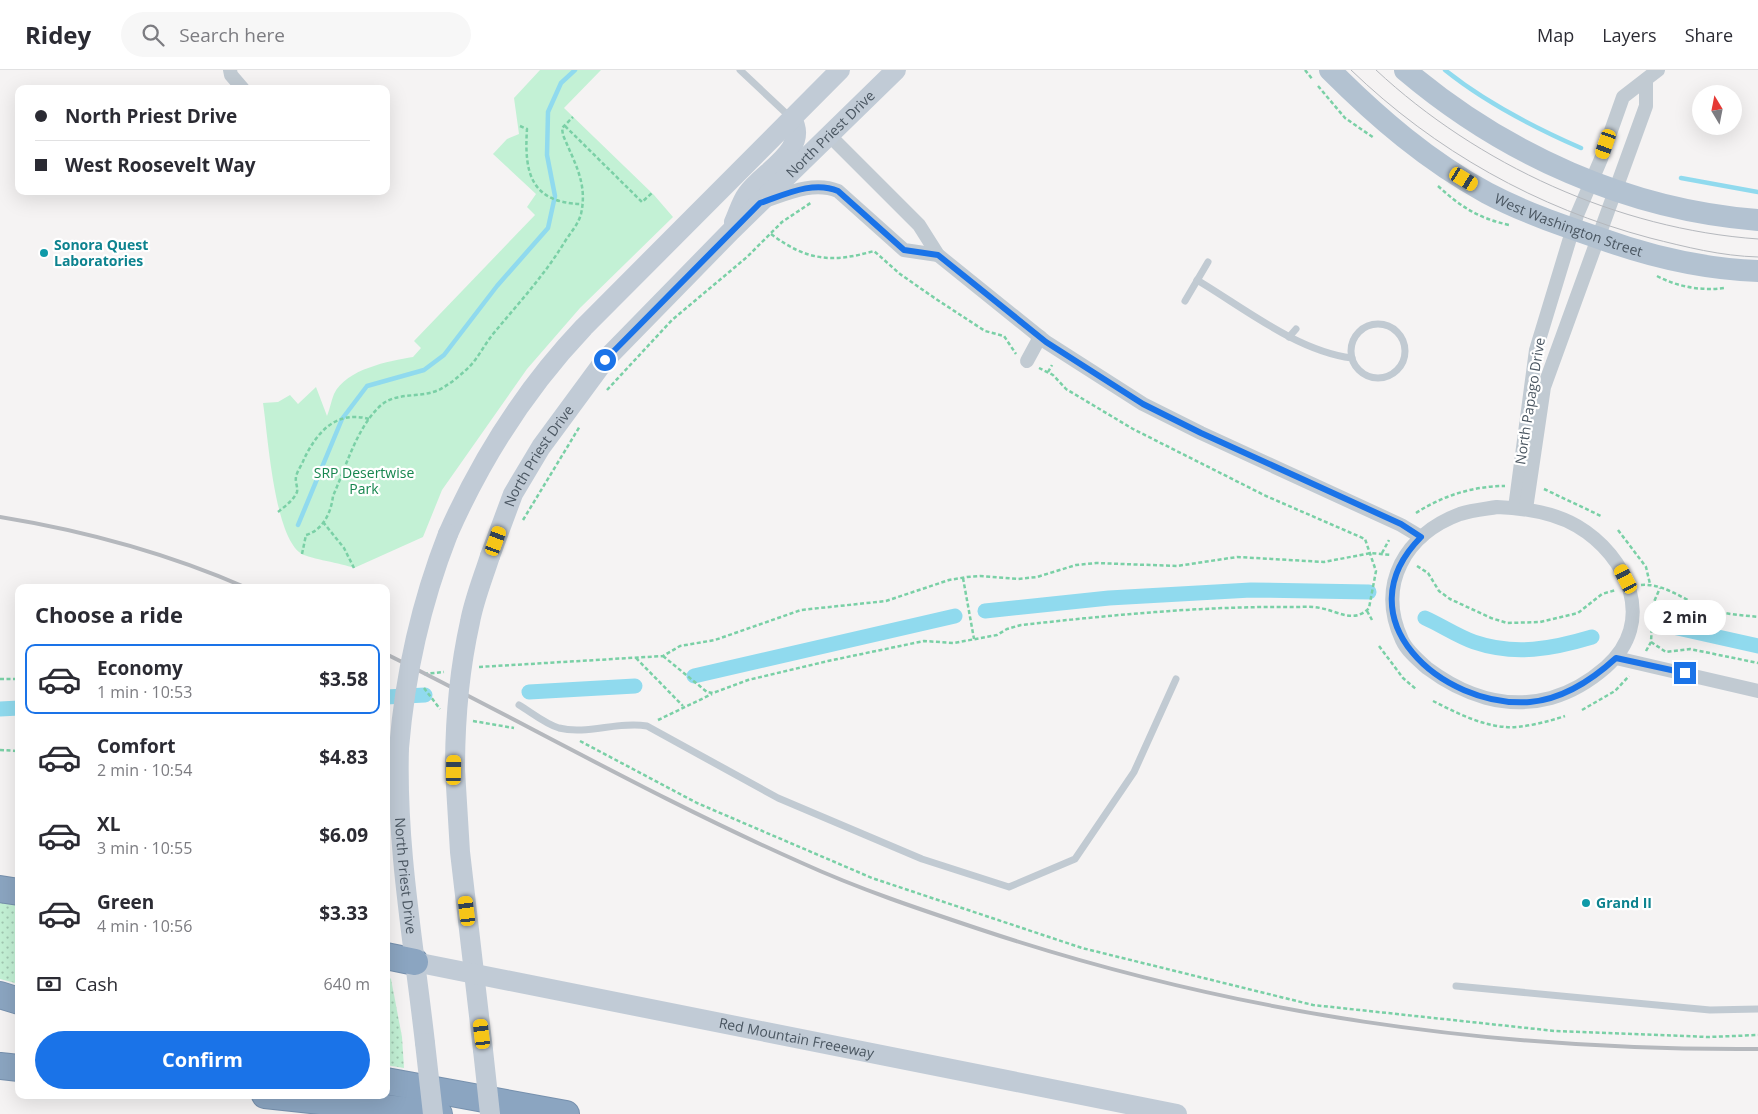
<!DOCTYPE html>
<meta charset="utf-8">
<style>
:root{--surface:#fff;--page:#f7f7f7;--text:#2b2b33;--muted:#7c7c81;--line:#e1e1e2;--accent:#1a73e8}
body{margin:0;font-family:"Open Sans",sans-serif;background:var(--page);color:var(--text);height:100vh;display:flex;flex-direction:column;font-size:19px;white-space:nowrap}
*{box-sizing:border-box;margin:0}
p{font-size:16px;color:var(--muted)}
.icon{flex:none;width:28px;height:28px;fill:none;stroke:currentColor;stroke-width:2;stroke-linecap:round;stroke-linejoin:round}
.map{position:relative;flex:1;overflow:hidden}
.sheet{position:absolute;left:15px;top:514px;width:375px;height:515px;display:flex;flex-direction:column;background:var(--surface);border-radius:10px;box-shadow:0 5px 20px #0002}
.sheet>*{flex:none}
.guide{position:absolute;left:15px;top:15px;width:375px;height:110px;border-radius:10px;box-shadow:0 5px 20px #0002;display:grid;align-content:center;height:110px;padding:0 20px;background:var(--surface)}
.needle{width:32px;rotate:350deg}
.controls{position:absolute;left:1692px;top:15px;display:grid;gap:10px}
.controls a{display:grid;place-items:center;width:50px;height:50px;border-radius:50%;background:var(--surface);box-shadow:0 5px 20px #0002;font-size:25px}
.end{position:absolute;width:22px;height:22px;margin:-11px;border:6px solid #1a73e8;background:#fff;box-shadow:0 0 0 2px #fff}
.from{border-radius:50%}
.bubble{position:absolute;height:35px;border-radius:18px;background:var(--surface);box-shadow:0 5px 20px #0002;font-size:16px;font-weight:700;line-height:35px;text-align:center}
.car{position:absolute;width:15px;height:30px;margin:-15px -8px;border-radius:6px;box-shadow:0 0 4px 1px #0007;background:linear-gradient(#f5c518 24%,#345 0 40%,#f5c518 0 76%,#345 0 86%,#f5c518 0)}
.guide b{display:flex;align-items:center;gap:18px;height:48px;font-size:19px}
.guide b+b{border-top:1px solid var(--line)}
.guide i{width:12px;height:12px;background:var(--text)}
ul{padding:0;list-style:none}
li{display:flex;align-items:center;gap:15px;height:70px;margin:0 10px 8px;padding:0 10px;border:2px solid transparent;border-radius:10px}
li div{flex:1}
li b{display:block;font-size:19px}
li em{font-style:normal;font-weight:700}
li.selected{border-color:var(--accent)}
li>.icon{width:45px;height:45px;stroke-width:1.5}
h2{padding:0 20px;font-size:22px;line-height:60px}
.pay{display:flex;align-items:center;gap:12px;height:55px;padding:0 20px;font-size:19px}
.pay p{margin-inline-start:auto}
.action{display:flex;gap:10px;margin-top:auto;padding:10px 20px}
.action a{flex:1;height:58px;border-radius:30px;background:var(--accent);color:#fff;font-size:20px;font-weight:700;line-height:58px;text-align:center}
header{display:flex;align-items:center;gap:30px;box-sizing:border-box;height:70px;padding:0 25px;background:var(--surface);border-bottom:1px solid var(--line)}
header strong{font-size:24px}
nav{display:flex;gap:28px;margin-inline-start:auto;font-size:18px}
.search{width:350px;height:45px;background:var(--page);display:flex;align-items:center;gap:12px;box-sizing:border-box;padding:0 18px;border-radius:28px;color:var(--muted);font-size:19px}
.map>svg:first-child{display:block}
.grass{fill:url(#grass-dots)}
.green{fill:#c3f1d5}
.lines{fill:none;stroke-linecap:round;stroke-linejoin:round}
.stream{stroke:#90daee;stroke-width:4.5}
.canal{stroke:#90daee;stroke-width:15}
.highway-casing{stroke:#7690ad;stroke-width:28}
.path{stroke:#7ad0a6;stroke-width:2.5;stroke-dasharray:4 2.5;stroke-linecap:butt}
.lane{stroke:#c1cad2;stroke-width:7}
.street{stroke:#c1cad2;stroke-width:14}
.secondary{stroke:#c1cbd6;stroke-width:20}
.primary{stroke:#b3c2d1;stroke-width:22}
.highway{stroke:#8ba5c1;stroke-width:26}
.tram{stroke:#b5b8bd;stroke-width:1}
.rail{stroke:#b5b8bd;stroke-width:4}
.secondary-bridge{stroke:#c1cbd6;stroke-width:20}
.route{stroke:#1a73e8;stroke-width:6}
.culture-dot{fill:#0f9aa8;stroke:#fff;stroke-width:2}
.labels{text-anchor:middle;stroke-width:4.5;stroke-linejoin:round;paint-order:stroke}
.street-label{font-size:14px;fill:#4a5661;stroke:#fff}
.culture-label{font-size:14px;font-weight:bold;fill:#0d838f;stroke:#fff;text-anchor:start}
.park-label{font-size:14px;fill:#17864f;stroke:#fff}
</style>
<header>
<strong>Ridey</strong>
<div class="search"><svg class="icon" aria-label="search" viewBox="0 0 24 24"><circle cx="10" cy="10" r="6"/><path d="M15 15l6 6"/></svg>Search here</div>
<nav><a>Map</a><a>Layers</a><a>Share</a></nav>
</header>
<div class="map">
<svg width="1758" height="1044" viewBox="0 0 1758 1044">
<defs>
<pattern id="grass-dots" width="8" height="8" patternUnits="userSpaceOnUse" patternTransform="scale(1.25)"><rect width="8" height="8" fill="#c3f1d5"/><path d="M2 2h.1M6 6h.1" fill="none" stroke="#a0c6b0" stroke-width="1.8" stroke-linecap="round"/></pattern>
</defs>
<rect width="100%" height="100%" fill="#f5f3f3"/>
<g class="grass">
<path d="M0 830 19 833V914L0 909Z"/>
<path d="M386 904 391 909 402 967 404 998 386 995Z"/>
</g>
<path class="green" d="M540 0H601L564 38 654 125 673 147 580 238 527 299 442 420 423 467 354 498C341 493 311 489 302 484 274 468 268 365 263 333L278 332 290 325 298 334 316 317 327 346C330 339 331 331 334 324 346 299 389 291 413 287L421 278 414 271 535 145 527 137 536 124 493 84 507 69 519 64 514 28Z"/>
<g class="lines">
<g class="stream">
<path d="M1445 0C1486 33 1533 57 1581 78"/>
<path d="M1681 108 1758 122"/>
<path d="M298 455 342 349 367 316 424 300 444 285 497 216 548 158 555 126 547 85 548 42 561 13 575 0"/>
</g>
<g class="canal">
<path d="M985 541 1109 528 1251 520 1369 522"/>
<path d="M1425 548C1441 555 1457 566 1474 572 1515 586 1552 579 1592 567"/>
<path d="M1655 553 1758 576"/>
<path d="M694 606 955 546"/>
<path d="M529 622 635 616"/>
<path d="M386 627 425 625"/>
<path d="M0 639 19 638"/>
</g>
<g class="highway-casing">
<g id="highway">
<path d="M0 819 19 822"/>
<path d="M386 886 415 892"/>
<path d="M0 925 19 931"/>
<path d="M0 996 19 998"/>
<path d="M386 1011 566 1044"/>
<path d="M265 1025 439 1044"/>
</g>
</g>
<g class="path">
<path d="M1305 0 1313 10"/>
<path d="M1318 16 1345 48 1374 68"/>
<path d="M520 56 527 59C524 103 531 133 582 134"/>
<path d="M565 56 642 132 652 123"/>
<path d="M1438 116C1461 137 1478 148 1509 155"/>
<path d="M771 164C807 191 832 193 874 181L900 204 936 229 985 261 1004 266 1016 284"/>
<path d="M1657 206C1678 217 1701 221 1724 218"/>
<path d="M1048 302 1052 295"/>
<path d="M607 320 672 250 747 187 782 152 812 132"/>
<path d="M1544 419 1601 446"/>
<path d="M278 442C285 436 293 431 297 422 298 417 295 412 296 407 297 401 302 395 304 389 317 362 336 340 369 349"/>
<path d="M1416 443C1442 426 1473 416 1505 416"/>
<path d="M523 450 580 356"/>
<path d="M323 452 344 478 354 498"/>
<path d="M1618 460 1646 497 1650 514"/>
<path d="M1382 483 1389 470"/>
<path d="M302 484 306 465C323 460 331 443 333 426 346 397 356 359 380 336 397 320 425 330 444 317 454 311 463 303 471 295 479 286 485 274 493 264 517 235 543 207 564 173 570 163 578 155 581 144 588 113 574 92 563 65L562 58 573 47"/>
<path d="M1417 496 1428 503 1439 521 1450 529 1491 548 1507 553 1540 552 1578 543 1602 524 1616 520"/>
<path d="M963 508 974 569"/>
<path d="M1641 515C1665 513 1685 531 1707 539 1723 544 1741 545 1758 547"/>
<path d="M1367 541 1372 550"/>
<path d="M1651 572 1666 582 1690 579 1758 593"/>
<path d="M1379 576 1403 608 1417 620"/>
<path d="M1646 581 1651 572 1653 534 1660 518"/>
<path d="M663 586 707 622 713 623 748 610 828 591 924 571 954 573 997 565 1007 559 1021 555C1112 545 1203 536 1294 537 1303 537 1312 536 1320 538 1338 541 1354 554 1369 538L1376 501 1365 469 1266 426 1133 359 1066 319 1053 305 1039 298"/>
<path d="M636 588 683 636"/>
<path d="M479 597 663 586 680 576 715 570 801 540 886 531 949 510 967 507 980 506 1018 509 1037 507 1076 495 1096 493 1177 496 1237 487 1324 492 1371 483 1391 485"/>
<path d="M424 604 444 602"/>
<path d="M0 609H19"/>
<path d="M424 618 440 639"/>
<path d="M1433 631C1455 642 1480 655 1505 657 1520 659 1551 651 1565 646"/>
<path d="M1582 640 1615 621 1629 606"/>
<path d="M658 650 712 624"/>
<path d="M473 651 514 658"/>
<path d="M580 671 697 733 872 808 1082 878 1313 935 1555 961 1709 967 1758 965"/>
<path d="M0 680 19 681"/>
</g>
<g class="lane">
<path d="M740 0 790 47"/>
<path d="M1197 210C1244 238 1297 281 1352 288"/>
<path d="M1185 231 1208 192"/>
<circle cx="1378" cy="281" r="27"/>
<path d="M1289 267 1296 259"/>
<path d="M519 635C531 642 545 654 559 658 587 665 618 651 647 656L778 728 922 789 1009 817 1075 789 1134 702 1176 609"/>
<path d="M1456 916 1710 940 1758 939"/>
</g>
<g class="street">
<path d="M230 0 231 5 243 19"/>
<path d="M829 65 919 155 938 185 1046 272 1143 334 1201 363 1401 455 1421 467"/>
<path d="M765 131C788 123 814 111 838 121L904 180 938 185"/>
<path d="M1027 291 1040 267"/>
<path d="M1497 437C1525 438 1553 442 1577 456 1628 486 1657 552 1606 597 1590 611 1572 622 1551 628 1506 640 1463 625 1427 598 1418 590 1407 581 1402 570 1376 514 1406 464 1460 444 1472 440 1485 439 1497 437Z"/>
<path d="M1515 438 1536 280 1577 145 1601 89 1623 27 1658 0"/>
<path d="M1526 439 1544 317 1646 36V10"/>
<path d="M1616 588 1758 621"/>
</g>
<g class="secondary">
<path d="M734 152C738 144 741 132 747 124 763 101 810 80 792 49"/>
<path d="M448 464C482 387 526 318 584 257L840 0"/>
<path id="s1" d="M490 486 513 424 541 377 605 290 731 161 896 0"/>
<path id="s2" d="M399 678C396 777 414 875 425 973"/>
<path d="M455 700 460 782 483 980"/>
<path id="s3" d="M415 892 1177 1044"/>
</g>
<g class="primary">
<path id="s4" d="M1330 0C1378 48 1428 91 1487 123 1523 142 1561 155 1599 168 1651 187 1703 199 1758 201"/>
<path d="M1405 0C1504 84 1628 140 1758 150"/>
</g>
<use href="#highway" class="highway"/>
<g class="tram">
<path d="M1351 0C1435 81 1537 138 1650 168 1686 177 1721 186 1758 187"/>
<path d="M1376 0C1478 95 1618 159 1758 169"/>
</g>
<g class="rail">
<path d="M0 447C86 461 167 483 247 518"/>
<path d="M386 584C525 653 659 730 802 793 859 819 919 839 979 859 1234 944 1490 981 1758 979"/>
</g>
<g class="secondary-bridge">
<path d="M399 678C405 604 421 533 448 464"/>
<path d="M455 700C455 650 459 601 470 552 474 530 483 508 490 486"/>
<path d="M425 973 433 1044"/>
<path d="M483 980 490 1044"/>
</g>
</g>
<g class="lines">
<path class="route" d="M605 290 760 133C784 125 813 110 838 121L904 180 938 185 1046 272 1143 334 1201 363 1401 454 1421 467C1341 548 1441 638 1530 632 1564 629 1592 610 1616 588L1685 603"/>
</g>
<g class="culture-dot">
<circle cx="44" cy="183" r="5"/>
<circle cx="1586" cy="833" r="5"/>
</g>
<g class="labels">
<g class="street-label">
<text dy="5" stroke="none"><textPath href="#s1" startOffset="548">North Priest Drive</textPath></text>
<text dy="5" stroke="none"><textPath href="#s4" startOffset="288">West Washington Street</textPath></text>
<text transform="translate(1530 331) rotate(-81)" y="5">North Papago Drive</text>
<text dy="5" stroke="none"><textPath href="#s1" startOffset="112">North Priest Drive</textPath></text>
<text dy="5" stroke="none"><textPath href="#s2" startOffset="128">North Priest Drive</textPath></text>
<text dy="5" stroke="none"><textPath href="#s3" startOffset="389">Red Mountain Freeeway</textPath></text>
</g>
<g class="culture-label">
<text x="54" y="180">Sonora Quest<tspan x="54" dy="16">Laboratories</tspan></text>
<text x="1596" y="838">Grand II</text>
</g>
<g class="park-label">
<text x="364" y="408">SRP Desertwise<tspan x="364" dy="16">Park</tspan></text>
</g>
</g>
</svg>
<div class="controls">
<a><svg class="needle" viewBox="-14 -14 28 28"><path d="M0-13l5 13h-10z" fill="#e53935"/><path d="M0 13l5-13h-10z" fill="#7c7c81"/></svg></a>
</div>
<i class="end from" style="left:605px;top:290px"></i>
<i class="end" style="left:1685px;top:603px"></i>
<div class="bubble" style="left:1644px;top:530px;width:82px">2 min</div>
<i class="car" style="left:1606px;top:74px;rotate:199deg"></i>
<i class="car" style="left:1464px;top:109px;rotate:121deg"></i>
<i class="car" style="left:496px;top:471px;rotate:20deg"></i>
<i class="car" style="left:1626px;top:509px;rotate:332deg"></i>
<i class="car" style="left:454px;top:700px;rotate:1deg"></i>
<i class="car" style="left:467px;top:841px;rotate:353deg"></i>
<i class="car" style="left:482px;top:964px;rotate:353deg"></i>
<div class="guide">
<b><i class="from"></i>North Priest Drive</b>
<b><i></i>West Roosevelt Way</b>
</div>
<section class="sheet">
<h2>Choose a ride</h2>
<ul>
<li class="selected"><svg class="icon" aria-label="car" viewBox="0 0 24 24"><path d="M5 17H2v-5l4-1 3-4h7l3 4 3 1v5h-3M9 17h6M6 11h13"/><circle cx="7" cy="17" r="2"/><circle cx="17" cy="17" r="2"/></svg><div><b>Economy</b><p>1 min · 10:53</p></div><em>$3.58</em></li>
<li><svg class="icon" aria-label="car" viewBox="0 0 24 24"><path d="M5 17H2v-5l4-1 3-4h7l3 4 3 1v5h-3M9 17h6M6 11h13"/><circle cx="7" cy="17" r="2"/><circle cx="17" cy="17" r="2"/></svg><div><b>Comfort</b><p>2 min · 10:54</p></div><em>$4.83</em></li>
<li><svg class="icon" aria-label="car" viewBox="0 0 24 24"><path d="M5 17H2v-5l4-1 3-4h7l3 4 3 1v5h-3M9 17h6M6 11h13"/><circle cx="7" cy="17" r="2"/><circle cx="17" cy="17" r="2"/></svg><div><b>XL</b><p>3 min · 10:55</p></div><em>$6.09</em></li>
<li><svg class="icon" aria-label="car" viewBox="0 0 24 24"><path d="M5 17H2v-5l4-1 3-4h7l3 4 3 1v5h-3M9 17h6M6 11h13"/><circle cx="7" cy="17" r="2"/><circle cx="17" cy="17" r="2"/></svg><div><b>Green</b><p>4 min · 10:56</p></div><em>$3.33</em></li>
</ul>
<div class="pay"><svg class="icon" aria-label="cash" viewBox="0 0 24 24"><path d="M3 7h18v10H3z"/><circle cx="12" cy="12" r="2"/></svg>Cash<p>640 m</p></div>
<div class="action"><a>Confirm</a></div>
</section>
</div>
